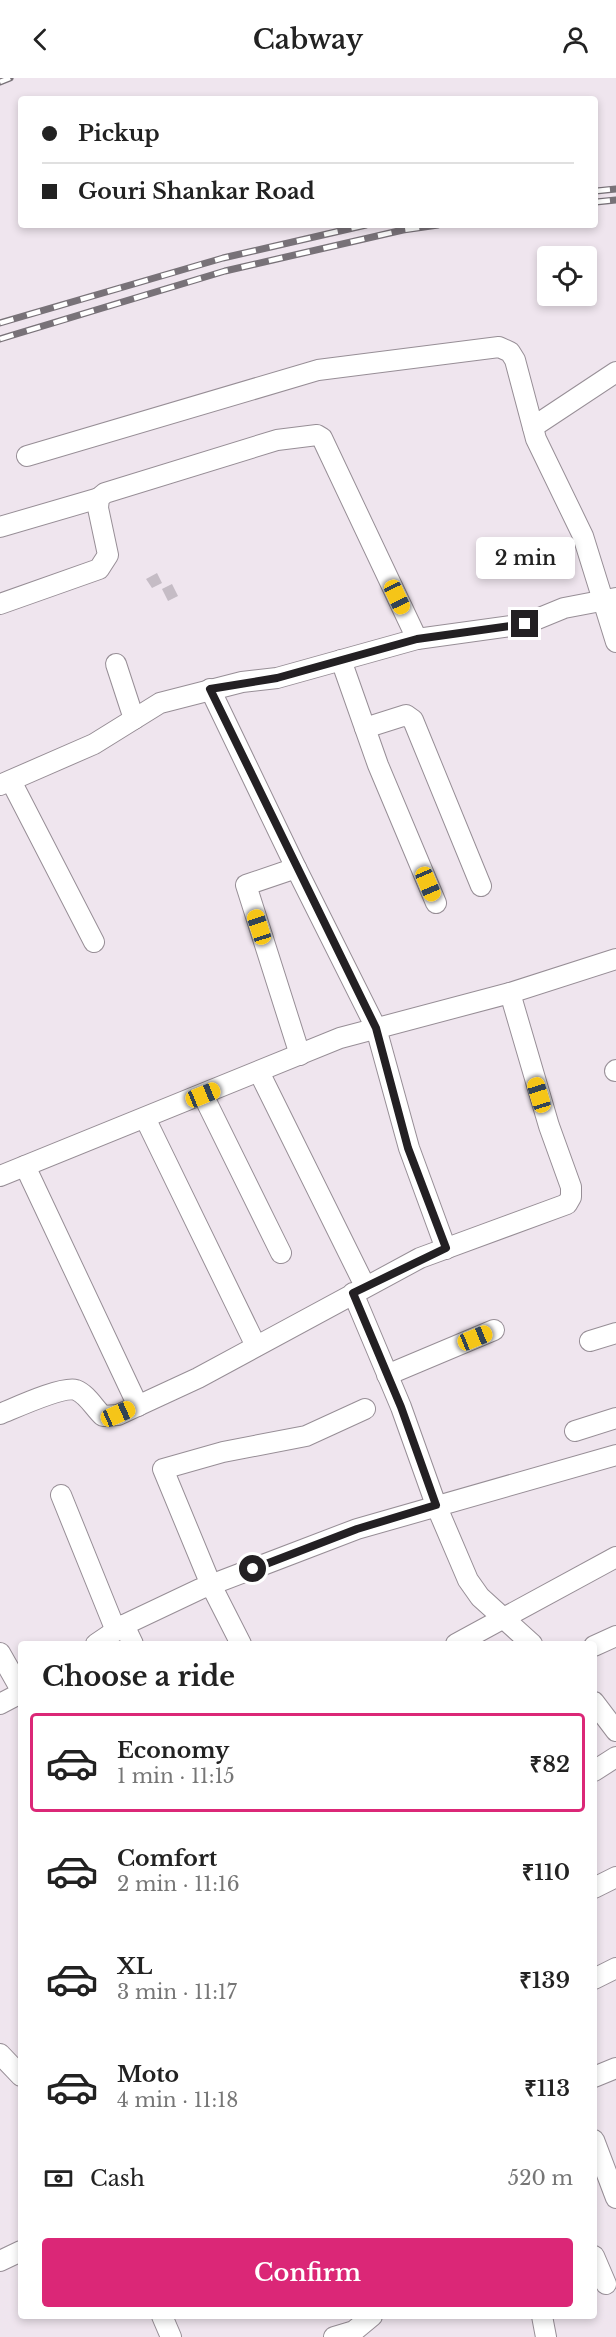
<!DOCTYPE html>
<meta charset="utf-8">
<style>
:root{--surface:#fff;--page:#f6f6f6;--text:#222;--muted:#767676;--line:#e0e0e0;--accent:#db2777}
body{margin:0;font-family:"Libre Baskerville",serif;background:var(--page);color:var(--text);height:100vh;display:flex;flex-direction:column;font-size:22px;white-space:nowrap}
*{box-sizing:border-box;margin:0}
p{font-size:20px;color:var(--muted)}
.icon{flex:none;width:33px;height:33px;fill:none;stroke:currentColor;stroke-width:2;stroke-linecap:round;stroke-linejoin:round}
.map{position:relative;flex:1;overflow:hidden}
.drawer{position:absolute;left:18px;top:1563px;width:579px;height:678px;display:flex;flex-direction:column;background:var(--surface);border-radius:6px;box-shadow:0 3px 9px #0003}
.drawer>*{flex:none}
.guide{position:absolute;left:18px;top:18px;width:580px;height:132px;border-radius:6px;box-shadow:0 3px 9px #0003;display:grid;align-content:center;height:132px;padding:0 24px;background:var(--surface)}
.buttons{position:absolute;left:537px;top:168px;display:grid;gap:12px}
.buttons a{display:grid;place-items:center;width:60px;height:60px;border-radius:6px;background:var(--surface);box-shadow:0 3px 9px #0003;font-size:30px}
.end{position:absolute;width:27px;height:27px;margin:-14px;border:8px solid #232023;background:#fff;box-shadow:0 0 0 3px #fff}
.from{border-radius:50%}
.bubble{position:absolute;height:42px;border-radius:6px;background:var(--surface);box-shadow:0 3px 9px #0003;font-size:20px;font-weight:600;line-height:42px;text-align:center}
.car{position:absolute;width:18px;height:36px;margin:-18px -9px;border-radius:8px;box-shadow:0 0 4px 2px #0007;background:linear-gradient(#f5c518 24%,#345 0 40%,#f5c518 0 76%,#345 0 86%,#f5c518 0)}
.guide b{display:flex;align-items:center;gap:21px;height:57px;font-size:22px}
.guide b+b{border-top:2px solid var(--line)}
.guide i{width:15px;height:15px;background:var(--text)}
ul{padding:0;list-style:none}
li{display:flex;align-items:center;gap:18px;height:99px;margin:0 12px 9px;padding:0 12px;border:3px solid transparent;border-radius:6px}
li div{flex:1}
li b{display:block;font-size:22px}
li em{font-style:normal;font-weight:600}
li.current{border-color:var(--accent)}
li>.icon{width:54px;height:54px;stroke-width:1.5}
h2{padding:0 24px;font-size:27px;line-height:72px}
.pay{display:flex;align-items:center;gap:15px;height:66px;padding:0 24px;font-size:22px}
.pay p{margin-inline-start:auto}
.button{display:flex;gap:12px;margin-top:auto;padding:12px 24px}
.button a{flex:1;height:69px;border-radius:6px;background:var(--accent);color:#fff;font-size:24px;font-weight:600;line-height:69px;text-align:center}
header{display:flex;justify-content:space-between;align-items:center;height:78px;padding:0 24px;background:var(--surface);font-size:27px;font-weight:600}
.map>svg:first-child{display:block}
.building{fill:#c5bcc5}
.lines{fill:none;stroke-linecap:round;stroke-linejoin:round}
.minor-casing{stroke:#978e96;stroke-width:22}
.minor{stroke:#fff;stroke-width:20}
.rail-casing{stroke:#787278;stroke-width:7}
.rail{stroke:#fff;stroke-width:4.5;stroke-dasharray:14;stroke-linecap:butt}
.route{stroke:#232023;stroke-width:8}
</style>
<header><svg class="icon" aria-label="back" viewBox="0 0 24 24"><path d="M15 5l-7 7 7 7"/></svg>Cabway<svg class="icon" aria-label="person" viewBox="0 0 24 24"><circle cx="12" cy="8" r="4"/><path d="M4 21q1-7 8-7t8 7"/></svg></header>
<div class="map">
<svg width="616" height="2259" viewBox="0 0 616 2259">
<rect width="100%" height="100%" fill="#efe5ee"/>
<g class="building">
<path d="M157 495 162 505 152 510 146 501Z"/>
<path d="M172 506 178 518 168 523 162 511Z"/>
</g>
<g class="lines">
<g class="minor-casing">
<g id="minor">
<path d="M533 349 616 294"/>
<path d="M27 378 318 292 499 269 510 274 515 282 536 361 583 458 616 564"/>
<path d="M0 449 99 420"/>
<path d="M0 526 99 491 108 477 98 430 99 420 105 415 277 362 317 357 322 360 417 561"/>
<path d="M341 582 378 687 436 825"/>
<path d="M116 586 134 641"/>
<path d="M210 611 296 790 246 807 300 977"/>
<path d="M365 650 406 637 413 642 481 808"/>
<path d="M11 703 94 864"/>
<path d="M0 707 94 666 160 625 242 604 277 600 417 561 525 546 564 530 616 520"/>
<path d="M296 790 376 950 409 1070 446 1171"/>
<path d="M615 993 616 992"/>
<path d="M259 994 365 1208"/>
<path d="M203 1017 281 1175"/>
<path d="M145 1040 256 1268"/>
<path d="M25 1088 138 1328"/>
<path d="M0 1098 340 960 510 915 616 881"/>
<path d="M353 1215 401 1329 436 1427 468 1502 480 1519 532 1566"/>
<path d="M590 1263 616 1255"/>
<path d="M387 1297 494 1252"/>
<path d="M0 1336C15 1330 62 1308 76 1312 87 1316 95 1331 103 1338L118 1337 198 1300 420 1180 567 1126 571 1119V1109L549 1048 510 915"/>
<path d="M575 1353 616 1340"/>
<path d="M61 1417 116 1553"/>
<path d="M124 1547 133 1566"/>
<path d="M96 1566 124 1547 200 1511 357 1451 616 1377"/>
<path d="M241 1566 211 1507 163 1391 223 1374 306 1358 365 1331"/>
<path d="M456 1566 616 1479"/>
<path d="M594 1568 616 1558"/>
<path d="M0 1575 21 1612"/>
<path d="M594 1624 616 1653"/>
<path d="M0 1626 21 1615"/>
<path d="M594 1693 616 1679"/>
<path d="M594 1810 616 1799"/>
<path d="M594 1901 616 1890"/>
<path d="M0 1976 21 1998"/>
<path d="M594 1999 616 1990"/>
<path d="M594 2062 616 2120"/>
<path d="M594 2178 606 2206"/>
<path d="M0 2183 21 2173"/>
<path d="M162 2238 171 2259"/>
<path d="M542 2238 546 2259"/>
<path d="M334 2259 354 2253 372 2238"/>
</g>
</g>
<use href="#minor" class="minor"/>
<g class="rail-casing">
<g id="rail">
<path d="M0 4 10 0"/>
<path d="M596 113 616 111"/>
<path d="M596 124 616 122"/>
<path d="M0 245 223 180 366 147"/>
<path d="M0 261 225 193 403 152 438 147"/>
</g>
</g>
<use href="#rail" class="rail"/>
</g>
<g class="lines">
<path class="route" d="M253 1491 357 1451 436 1427 401 1329 353 1215 446 1170 408 1070 376 950 210 611 277 600 417 561 525 546"/>
</g>
</svg>
<div class="buttons">
<a><svg class="icon" aria-label="locate" viewBox="0 0 24 24"><circle cx="12" cy="12" r="6"/><path d="M12 2v4M12 18v4M2 12h4M18 12h4"/></svg></a>
</div>
<i class="end from" style="left:253px;top:1491px"></i>
<i class="end" style="left:525px;top:546px"></i>
<div class="bubble" style="left:476px;top:459px;width:99px">2 min</div>
<i class="car" style="left:397px;top:519px;rotate:155deg"></i>
<i class="car" style="left:428px;top:806px;rotate:157deg"></i>
<i class="car" style="left:259px;top:849px;rotate:342deg"></i>
<i class="car" style="left:203px;top:1017px;rotate:68deg"></i>
<i class="car" style="left:539px;top:1017px;rotate:343deg"></i>
<i class="car" style="left:475px;top:1260px;rotate:68deg"></i>
<i class="car" style="left:118px;top:1336px;rotate:66deg"></i>
<div class="guide">
<b><i class="from"></i>Pickup</b>
<b><i></i>Gouri Shankar Road</b>
</div>
<section class="drawer">
<h2>Choose a ride</h2>
<ul>
<li class="current"><svg class="icon" aria-label="car" viewBox="0 0 24 24"><path d="M5 17H2v-5l4-1 3-4h7l3 4 3 1v5h-3M9 17h6M6 11h13"/><circle cx="7" cy="17" r="2"/><circle cx="17" cy="17" r="2"/></svg><div><b>Economy</b><p>1 min · 11:15</p></div><em>₹82</em></li>
<li><svg class="icon" aria-label="car" viewBox="0 0 24 24"><path d="M5 17H2v-5l4-1 3-4h7l3 4 3 1v5h-3M9 17h6M6 11h13"/><circle cx="7" cy="17" r="2"/><circle cx="17" cy="17" r="2"/></svg><div><b>Comfort</b><p>2 min · 11:16</p></div><em>₹110</em></li>
<li><svg class="icon" aria-label="car" viewBox="0 0 24 24"><path d="M5 17H2v-5l4-1 3-4h7l3 4 3 1v5h-3M9 17h6M6 11h13"/><circle cx="7" cy="17" r="2"/><circle cx="17" cy="17" r="2"/></svg><div><b>XL</b><p>3 min · 11:17</p></div><em>₹139</em></li>
<li><svg class="icon" aria-label="car" viewBox="0 0 24 24"><path d="M5 17H2v-5l4-1 3-4h7l3 4 3 1v5h-3M9 17h6M6 11h13"/><circle cx="7" cy="17" r="2"/><circle cx="17" cy="17" r="2"/></svg><div><b>Moto</b><p>4 min · 11:18</p></div><em>₹113</em></li>
</ul>
<div class="pay"><svg class="icon" aria-label="cash" viewBox="0 0 24 24"><path d="M3 7h18v10H3z"/><circle cx="12" cy="12" r="2"/></svg>Cash<p>520 m</p></div>
<div class="button"><a>Confirm</a></div>
</section>
</div>
